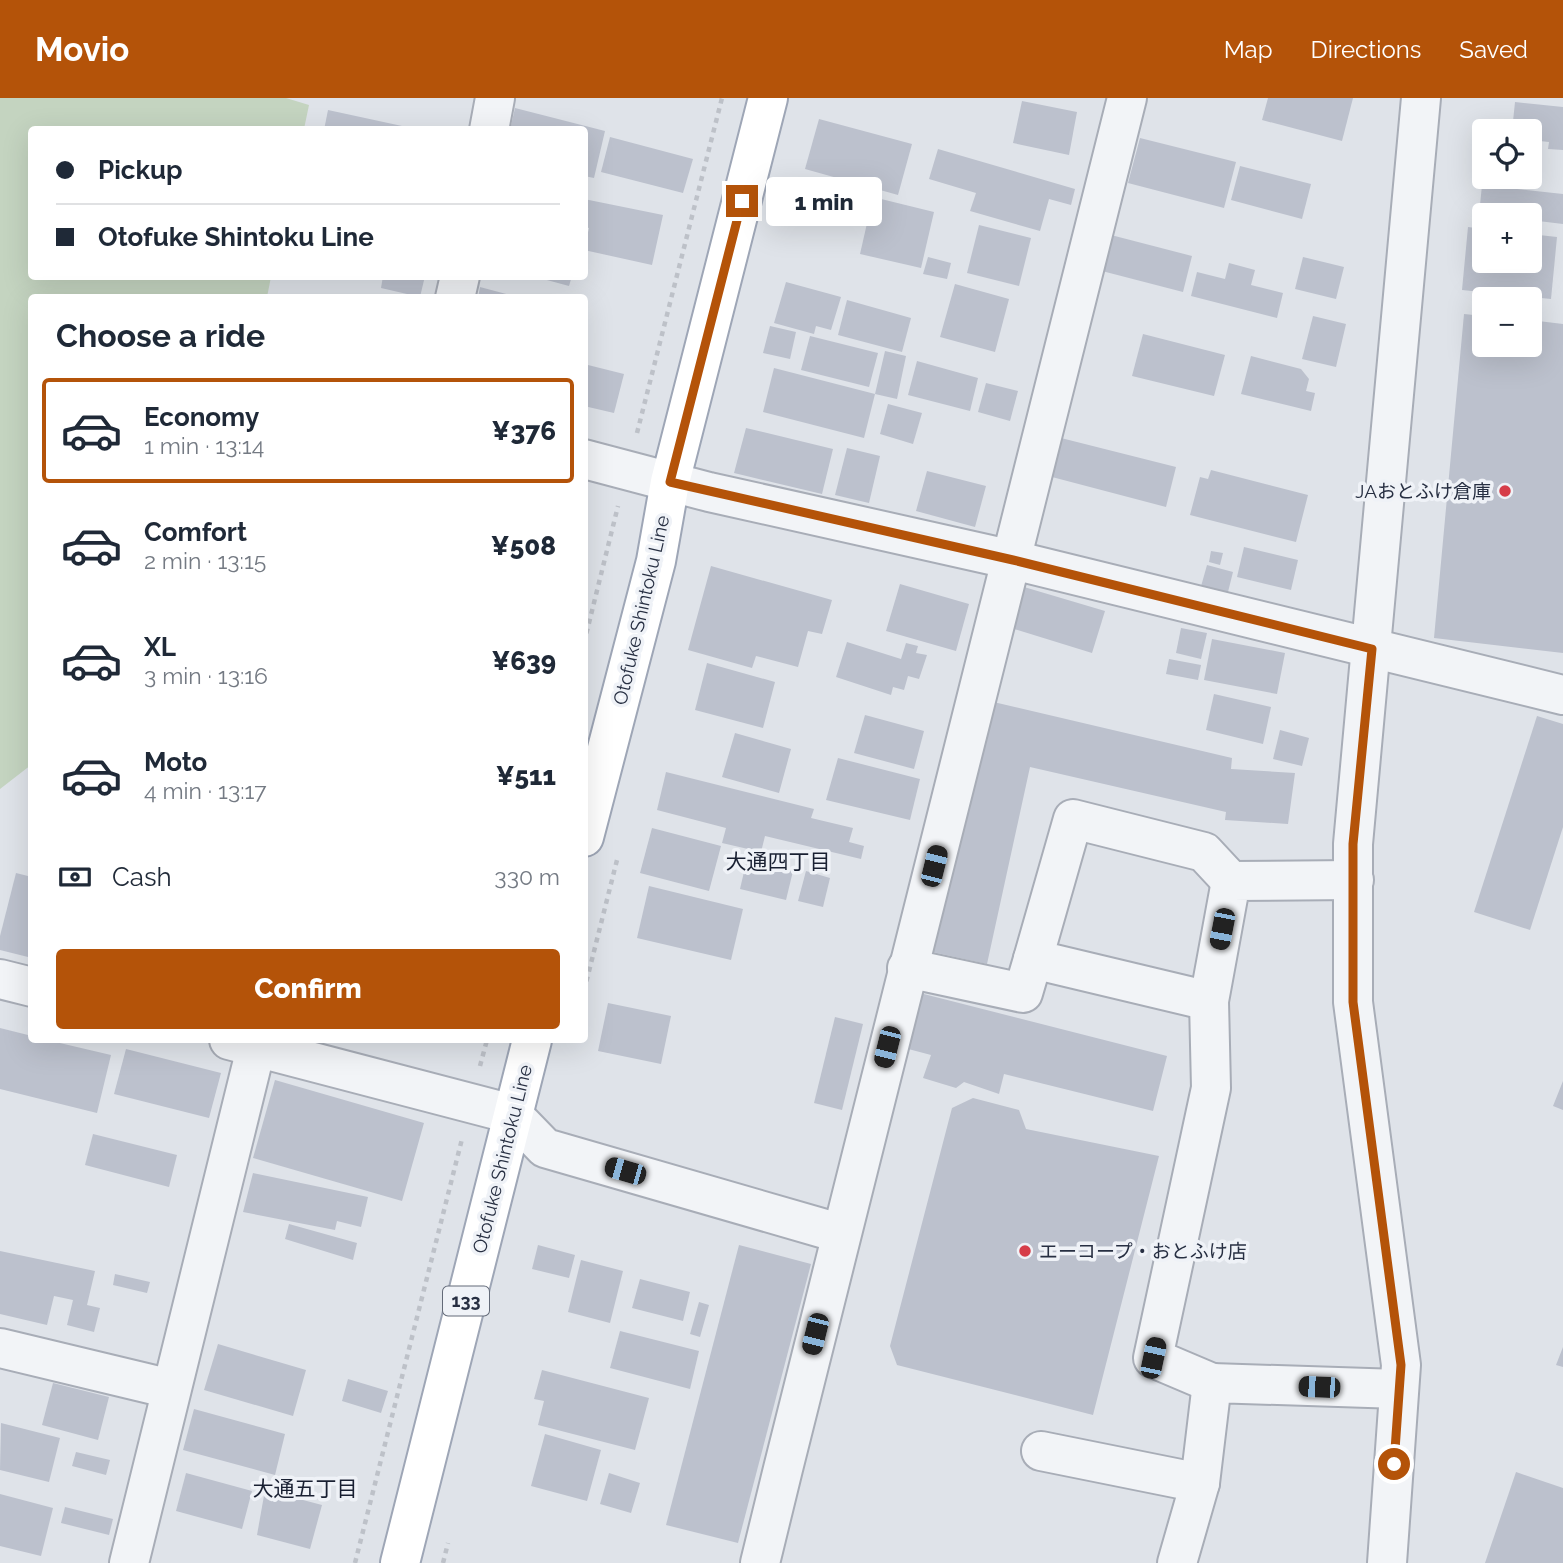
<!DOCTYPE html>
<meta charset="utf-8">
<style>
:root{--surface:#fff;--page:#f6f6f7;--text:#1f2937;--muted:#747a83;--line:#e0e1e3;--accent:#b45309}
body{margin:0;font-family:Raleway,"Noto Sans JP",sans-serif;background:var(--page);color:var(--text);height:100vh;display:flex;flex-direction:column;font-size:26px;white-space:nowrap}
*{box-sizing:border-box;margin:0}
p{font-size:23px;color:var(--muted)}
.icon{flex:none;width:38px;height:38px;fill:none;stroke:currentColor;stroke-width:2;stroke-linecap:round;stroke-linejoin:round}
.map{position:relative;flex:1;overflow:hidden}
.panel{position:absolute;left:28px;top:196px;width:560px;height:749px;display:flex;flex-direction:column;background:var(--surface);border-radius:7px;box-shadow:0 7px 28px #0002}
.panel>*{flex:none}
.hud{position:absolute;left:28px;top:28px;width:560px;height:154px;border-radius:7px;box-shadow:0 7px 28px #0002;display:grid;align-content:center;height:154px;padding:0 28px;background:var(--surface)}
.fabs{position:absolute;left:1472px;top:21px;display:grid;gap:14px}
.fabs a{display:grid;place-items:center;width:70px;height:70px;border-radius:7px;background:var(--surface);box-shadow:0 7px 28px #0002;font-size:35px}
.end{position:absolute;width:32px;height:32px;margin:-16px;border:9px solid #b45309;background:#fff;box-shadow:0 0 0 4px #fff}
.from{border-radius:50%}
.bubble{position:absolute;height:49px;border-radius:7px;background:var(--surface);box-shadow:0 7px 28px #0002;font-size:23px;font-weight:800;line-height:49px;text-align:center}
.car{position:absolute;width:21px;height:42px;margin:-21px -10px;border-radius:9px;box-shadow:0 0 5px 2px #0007;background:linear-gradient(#222 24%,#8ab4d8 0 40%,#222 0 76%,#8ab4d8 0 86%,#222 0)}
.hud b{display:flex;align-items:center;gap:24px;height:66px;font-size:26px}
.hud b+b{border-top:2px solid var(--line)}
.hud i{width:18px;height:18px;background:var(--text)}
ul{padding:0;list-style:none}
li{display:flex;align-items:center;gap:21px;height:105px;margin:0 14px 10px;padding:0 14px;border:4px solid transparent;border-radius:7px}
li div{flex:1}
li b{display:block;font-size:26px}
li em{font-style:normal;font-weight:800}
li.on{border-color:var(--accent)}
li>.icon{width:63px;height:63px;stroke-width:1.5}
h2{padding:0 28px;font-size:32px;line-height:84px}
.pay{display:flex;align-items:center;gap:18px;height:77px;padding:0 28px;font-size:26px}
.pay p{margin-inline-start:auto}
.button{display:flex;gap:14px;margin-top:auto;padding:14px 28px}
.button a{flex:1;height:80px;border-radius:7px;background:var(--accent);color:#fff;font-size:28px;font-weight:800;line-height:80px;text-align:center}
header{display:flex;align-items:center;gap:42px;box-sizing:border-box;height:98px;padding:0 35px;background:var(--accent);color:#fff}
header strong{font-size:33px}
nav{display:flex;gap:38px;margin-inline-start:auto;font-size:24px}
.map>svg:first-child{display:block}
.green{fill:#c4d4c0}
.building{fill:#bcc1cd}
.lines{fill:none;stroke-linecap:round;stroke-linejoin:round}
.minor-casing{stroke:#a8adb7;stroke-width:42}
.major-casing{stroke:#9ea6b6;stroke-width:42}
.path{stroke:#bdc1c8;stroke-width:4.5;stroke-dasharray:5 5;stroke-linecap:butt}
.minor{stroke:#f2f4f7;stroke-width:38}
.major{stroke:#fff;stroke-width:38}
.route{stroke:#b45309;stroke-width:9}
.poi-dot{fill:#d63d49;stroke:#eff2f7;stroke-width:2.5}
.labels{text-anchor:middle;stroke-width:7;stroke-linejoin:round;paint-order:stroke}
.shield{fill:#eff2f7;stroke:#636a78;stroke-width:2}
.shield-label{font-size:18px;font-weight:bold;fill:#272f42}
.poi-label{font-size:19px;fill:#272f42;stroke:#eff2f7;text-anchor:end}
.street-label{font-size:19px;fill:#272f42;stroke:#eff2f7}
.neighbourhood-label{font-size:21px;fill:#192032;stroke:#eff2f7}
</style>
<header>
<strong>Movio</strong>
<nav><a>Map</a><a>Directions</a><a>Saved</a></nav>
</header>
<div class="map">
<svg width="1563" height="1465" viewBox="0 0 1563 1465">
<rect width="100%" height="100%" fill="#dfe3e9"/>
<path class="green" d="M0 0H286L309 7 304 31 32 32V178L271 179 267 199 32 200 31 667 0 691Z"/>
<g class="building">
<path d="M1268 0H1353L1342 43 1262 22Z"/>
<path d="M1022 3 1077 14 1069 57 1013 45Z"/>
<path d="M1515 4 1563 9V52L1548 51 1549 44 1530 42V33H1512Z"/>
<path d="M515 10 605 33 594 80 584 78V32H510Z"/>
<path d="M328 12 402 28 401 32H324Z"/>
<path d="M819 21 912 46 898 97 805 71Z"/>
<path d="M610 39 693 61 683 95 601 74Z"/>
<path d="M1140 40 1236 64 1224 110 1128 85Z"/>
<path d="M938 51 1075 91 1071 107 1049 101 1040 133 970 113 976 95 929 81Z"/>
<path d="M1240 68 1311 86 1302 121 1231 102Z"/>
<path d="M1482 87 1563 96V126L1530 122V117H1479Z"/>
<path d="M873 99 934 114 921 170 860 156Z"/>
<path d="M584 101 663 117 652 167 584 152 589 130 584 129Z"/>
<path d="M979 127 1031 140 1019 188 967 175Z"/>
<path d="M1468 129 1484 131V163H1530V136L1557 139 1551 201 1462 192Z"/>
<path d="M1111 137 1192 158 1183 194 1102 173Z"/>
<path d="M928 159 951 165 947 181 923 176Z"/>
<path d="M1303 159 1344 169 1336 201 1295 191Z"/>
<path d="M1229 165 1255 172 1251 187 1283 195 1277 220 1191 198 1197 174 1225 181Z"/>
<path d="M383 178H425L420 199 381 190Z"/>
<path d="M532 178H572L569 188Z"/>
<path d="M786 184 841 199 831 232 816 228 814 236 774 225Z"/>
<path d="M955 186 1009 201 995 254 940 239Z"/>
<path d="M480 189 518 199V200H478Z"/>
<path d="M847 202 911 220 902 254 838 237Z"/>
<path d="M1464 216 1484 218V247H1530V222L1563 226V555L1434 540Z"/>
<path d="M1313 218 1346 226 1336 269 1302 261Z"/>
<path d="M770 228 796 234 790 261 763 255Z"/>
<path d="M1143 236 1225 257 1214 298 1132 278Z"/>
<path d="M810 238 878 255 869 289 801 272Z"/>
<path d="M885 253 906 258 897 301 875 296Z"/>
<path d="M1251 258 1301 271 1309 281 1306 293 1315 295 1311 313 1241 296Z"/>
<path d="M917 263 978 280 970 313 908 297Z"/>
<path d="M584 266 624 276 614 315 584 308Z"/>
<path d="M774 270 875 296 864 340 763 314Z"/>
<path d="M986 285 1018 293 1010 323 978 314Z"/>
<path d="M888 306 922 315 913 346 880 336Z"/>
<path d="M746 330 833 351 822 396 734 375Z"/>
<path d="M1061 340 1176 369 1166 409 1052 379Z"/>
<path d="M847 350 880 358 869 405 835 397Z"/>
<path d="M1211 372 1308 397 1296 444 1190 417 1200 379 1208 381Z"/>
<path d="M927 373 986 388 975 429 916 413Z"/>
<path d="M1244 449 1298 462 1291 492 1237 479Z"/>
<path d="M1211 453 1223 455 1220 467 1209 464Z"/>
<path d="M1207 467 1233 474 1227 498 1200 492Z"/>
<path d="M711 468 832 502 822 536 808 533 798 569 756 558 752 570 688 552Z"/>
<path d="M900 486 969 506 956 553 886 533Z"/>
<path d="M1024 489 1105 513 1092 555 1011 530Z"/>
<path d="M1181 530 1207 535 1201 561 1176 555Z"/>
<path d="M1212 541 1285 555 1277 596 1204 582Z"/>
<path d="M847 544 901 561 906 545 918 548 916 555 927 557 919 581 908 578 904 592 893 589 891 597 836 579Z"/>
<path d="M1169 561 1201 567 1198 582 1166 576Z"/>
<path d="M707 565 775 584 763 630 695 612Z"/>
<path d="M1214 596 1271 609 1263 646 1206 632Z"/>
<path d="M985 602 1232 660 1231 671 1295 675 1288 726 1225 722 1226 714 1030 669 987 866 928 853Z"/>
<path d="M865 617 924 633 914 671 854 655Z"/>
<path d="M1537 618 1563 626V729L1530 832 1474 814Z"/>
<path d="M1280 632 1309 640 1302 668 1273 661Z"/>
<path d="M735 635 791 651 779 695 722 679Z"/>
<path d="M838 660 920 681 910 722 826 702Z"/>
<path d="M666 674 814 711 811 720 853 730 849 744 864 748 861 761 765 738 761 754 722 745 726 730 657 712Z"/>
<path d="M652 730 721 748 709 793 640 775Z"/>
<path d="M747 761 793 773 786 802 740 791Z"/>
<path d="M806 773 830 780 823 809 798 803Z"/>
<path d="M16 775 32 779V860L0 852V838Z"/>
<path d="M649 788 743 811 731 862 637 840Z"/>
<path d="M912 893 1167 958 1153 1013 1004 976 999 996 964 984 956 990 923 980 931 957 897 948Z"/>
<path d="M608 905 671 918 661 966 598 953Z"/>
<path d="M835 919 863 926 842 1012 814 1005Z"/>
<path d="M0 930 32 938V942H47L111 957 97 1015 0 991Z"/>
<path d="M126 951 221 975 209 1020 114 996Z"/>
<path d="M275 982 424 1025 402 1103 253 1060Z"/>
<path d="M1563 983V1012L1553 1008Z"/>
<path d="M973 1000 1019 1012 1026 1031 1159 1058 1093 1317 897 1267 890 1248 952 1010Z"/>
<path d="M93 1036 177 1057 169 1089 85 1067Z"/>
<path d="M253 1075 368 1099 361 1129 337 1123 335 1132 243 1114Z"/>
<path d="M289 1126 357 1145 353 1162 285 1141Z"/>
<path d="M538 1147 575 1157 569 1180 532 1171Z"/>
<path d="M739 1147 811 1166 738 1445 666 1427Z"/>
<path d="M0 1153 95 1173 87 1207 100 1210 94 1234 67 1227 73 1202 54 1198 47 1227 0 1216Z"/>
<path d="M581 1162 623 1173 610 1225 568 1214Z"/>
<path d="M115 1176 150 1184 147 1195 113 1187Z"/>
<path d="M640 1181 690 1194 683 1223 632 1210Z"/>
<path d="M699 1204 709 1207 700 1239 690 1236Z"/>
<path d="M620 1233 699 1253 690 1291 610 1270Z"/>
<path d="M218 1246 306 1272 293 1318 204 1292Z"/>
<path d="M1563 1249V1269L1556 1267Z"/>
<path d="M542 1272 649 1300 635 1352 538 1327 544 1303 534 1301Z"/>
<path d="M348 1281 388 1293 381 1315 342 1303Z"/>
<path d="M53 1285 109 1299 98 1342 42 1327Z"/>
<path d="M194 1311 285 1336 275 1377 183 1352Z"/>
<path d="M1 1325 60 1340 49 1384 0 1372Z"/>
<path d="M545 1336 601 1352 587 1403 531 1388Z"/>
<path d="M76 1354 110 1362 106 1377 72 1368Z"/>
<path d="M1516 1374 1563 1390V1465H1485Z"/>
<path d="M186 1375 252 1393 242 1431 176 1413Z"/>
<path d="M609 1375 640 1385 631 1415 600 1406Z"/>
<path d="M265 1392 322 1407 310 1451 257 1437Z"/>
<path d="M0 1396 53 1410 41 1458 0 1448Z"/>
<path d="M65 1409 113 1421 109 1437 61 1425Z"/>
</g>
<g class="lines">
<g class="minor-casing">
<g id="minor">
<path d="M489 32 495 0"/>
<path d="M455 200 460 178"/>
<path d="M584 361 709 394 1013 462 1563 597"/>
<path d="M907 870 1023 895 1033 861"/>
<path d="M0 881 32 889"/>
<path d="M1209 903 1033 861 1073 721 1204 754 1231 783"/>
<path d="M229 942 512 1016 545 1050 839 1135"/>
<path d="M0 1250 171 1291"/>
<path d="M1212 1285 1153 1260 1211 990 1209 903 1231 783 1354 782"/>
<path d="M1041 1353 1200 1385 1212 1285 1399 1291"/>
<path d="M129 1465 258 942"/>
<path d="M760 1465C879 976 1006 489 1127 0"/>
<path d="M1177 1465 1200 1385"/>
<path d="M1387 1465 1401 1267 1353 904V746L1421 0"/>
</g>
</g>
<g class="major-casing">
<g id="major">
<path d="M584 739 656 463 670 384 768 0"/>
<path d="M400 1465 532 942"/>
</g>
</g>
<g class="path">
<path d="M637 335 722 0"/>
<path d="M584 545 618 408"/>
<path d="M584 893 618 758"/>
<path d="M480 968 487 942"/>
<path d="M355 1465 462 1041"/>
<path d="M443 1465 448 1445"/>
</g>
<use href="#minor" class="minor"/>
<use href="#major" class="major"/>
</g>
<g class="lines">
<path class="route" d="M742 103 670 384 1013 462 1372 551 1353 746V904L1401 1267 1394 1366"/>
</g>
<g class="poi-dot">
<circle cx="1505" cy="393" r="7"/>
<circle cx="1025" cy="1153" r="7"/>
</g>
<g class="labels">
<rect class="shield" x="443" y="1188.5" width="46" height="29" rx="5"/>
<g class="shield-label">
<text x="466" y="1209">133</text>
</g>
<g class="poi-label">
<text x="1491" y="400">JAおとふけ倉庫</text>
<text x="1039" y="1160" text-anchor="start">エーコープ・おとふけ店</text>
</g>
<g class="street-label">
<text transform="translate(641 512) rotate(-77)" y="7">Otofuke Shintoku Line</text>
<text transform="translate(502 1061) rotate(-76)" y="7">Otofuke Shintoku Line</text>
</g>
<g class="neighbourhood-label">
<text x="778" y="771">大通四丁目</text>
<text x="305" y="1398">大通五丁目</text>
</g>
</g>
</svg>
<div class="fabs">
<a><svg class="icon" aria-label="locate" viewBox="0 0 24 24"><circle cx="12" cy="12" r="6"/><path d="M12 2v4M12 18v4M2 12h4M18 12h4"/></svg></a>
<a>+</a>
<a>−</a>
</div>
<i class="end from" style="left:1394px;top:1366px"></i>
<i class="end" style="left:742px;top:103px"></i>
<div class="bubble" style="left:766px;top:79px;width:116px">1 min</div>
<i class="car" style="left:934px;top:768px;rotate:14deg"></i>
<i class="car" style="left:1222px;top:831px;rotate:191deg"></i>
<i class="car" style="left:887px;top:949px;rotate:194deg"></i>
<i class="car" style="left:625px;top:1073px;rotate:286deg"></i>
<i class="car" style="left:815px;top:1236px;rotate:194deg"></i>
<i class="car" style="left:1153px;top:1260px;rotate:12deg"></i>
<i class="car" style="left:1319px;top:1289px;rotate:272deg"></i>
<div class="hud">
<b><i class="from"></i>Pickup</b>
<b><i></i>Otofuke Shintoku Line</b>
</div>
<section class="panel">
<h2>Choose a ride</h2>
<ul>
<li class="on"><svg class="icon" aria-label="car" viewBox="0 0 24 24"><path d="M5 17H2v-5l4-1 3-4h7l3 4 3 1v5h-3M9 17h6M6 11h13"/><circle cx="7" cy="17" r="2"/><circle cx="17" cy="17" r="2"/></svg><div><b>Economy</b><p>1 min · 13:14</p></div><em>¥376</em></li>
<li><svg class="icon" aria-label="car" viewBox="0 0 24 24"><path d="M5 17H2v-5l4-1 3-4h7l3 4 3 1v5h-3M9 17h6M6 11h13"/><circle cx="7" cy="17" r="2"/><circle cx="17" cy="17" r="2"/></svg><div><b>Comfort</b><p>2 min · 13:15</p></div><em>¥508</em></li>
<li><svg class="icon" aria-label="car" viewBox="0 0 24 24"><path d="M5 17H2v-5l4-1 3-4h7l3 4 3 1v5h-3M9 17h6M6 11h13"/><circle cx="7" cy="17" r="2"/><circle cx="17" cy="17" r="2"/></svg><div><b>XL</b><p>3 min · 13:16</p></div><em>¥639</em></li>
<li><svg class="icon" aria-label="car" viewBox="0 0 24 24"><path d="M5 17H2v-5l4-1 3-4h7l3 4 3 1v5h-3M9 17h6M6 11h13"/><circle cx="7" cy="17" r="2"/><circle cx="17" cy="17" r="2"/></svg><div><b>Moto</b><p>4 min · 13:17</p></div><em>¥511</em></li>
</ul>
<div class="pay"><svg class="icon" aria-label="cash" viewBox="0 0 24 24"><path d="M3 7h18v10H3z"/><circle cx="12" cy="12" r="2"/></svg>Cash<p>330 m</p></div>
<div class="button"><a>Confirm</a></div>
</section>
</div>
